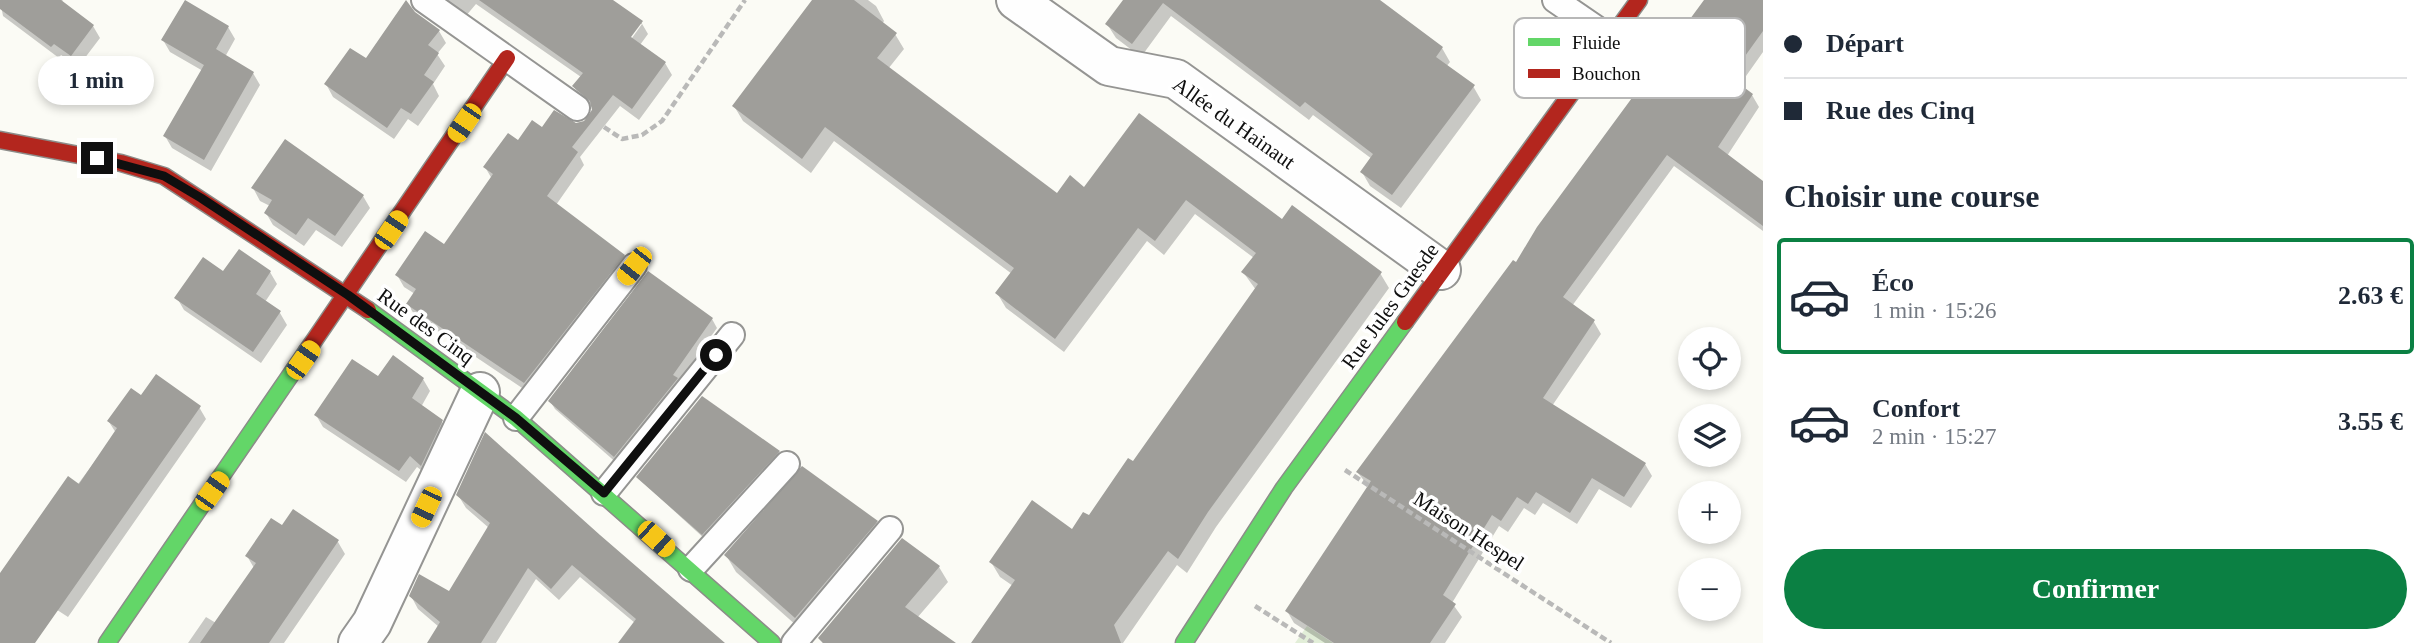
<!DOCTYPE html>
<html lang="fr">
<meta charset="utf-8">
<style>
:root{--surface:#fff;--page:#f2f2f3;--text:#1f2937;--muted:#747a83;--line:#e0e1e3;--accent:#0b8043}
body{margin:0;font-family:"Times New Roman",serif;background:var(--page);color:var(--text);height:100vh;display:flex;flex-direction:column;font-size:26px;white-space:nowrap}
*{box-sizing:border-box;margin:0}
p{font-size:23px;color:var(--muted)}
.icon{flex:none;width:38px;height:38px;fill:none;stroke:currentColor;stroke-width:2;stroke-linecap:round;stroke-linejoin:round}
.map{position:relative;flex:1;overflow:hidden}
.panel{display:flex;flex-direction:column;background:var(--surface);width:665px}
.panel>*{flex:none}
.top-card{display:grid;align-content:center;height:154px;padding:0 21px;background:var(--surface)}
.fabs{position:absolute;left:1678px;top:327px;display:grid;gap:14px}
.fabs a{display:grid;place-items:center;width:63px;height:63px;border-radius:50%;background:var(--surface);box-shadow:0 4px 10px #0003;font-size:35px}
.end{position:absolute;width:32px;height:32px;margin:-16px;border:9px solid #0f0f0f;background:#fff;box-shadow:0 0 0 4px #fff}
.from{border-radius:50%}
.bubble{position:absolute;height:49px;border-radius:24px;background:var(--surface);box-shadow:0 4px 10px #0003;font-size:23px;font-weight:600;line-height:49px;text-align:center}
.car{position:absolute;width:21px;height:42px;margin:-21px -10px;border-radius:9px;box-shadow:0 0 5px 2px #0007;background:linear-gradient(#f5c518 24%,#345 0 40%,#f5c518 0 76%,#345 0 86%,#f5c518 0)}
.top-card b{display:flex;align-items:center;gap:24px;height:66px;font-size:26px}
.top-card b+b{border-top:2px solid var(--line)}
.top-card i{width:18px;height:18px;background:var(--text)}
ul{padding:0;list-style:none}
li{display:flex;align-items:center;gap:21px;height:116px;margin:0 14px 10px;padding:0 7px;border:4px solid transparent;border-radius:7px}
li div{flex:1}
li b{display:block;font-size:26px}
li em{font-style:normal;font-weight:600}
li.current{border-color:var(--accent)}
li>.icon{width:63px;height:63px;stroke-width:1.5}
h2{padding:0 21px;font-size:32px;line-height:84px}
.cta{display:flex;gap:14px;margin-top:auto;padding:14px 21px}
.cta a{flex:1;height:80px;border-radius:42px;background:var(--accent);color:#fff;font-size:28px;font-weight:600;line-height:80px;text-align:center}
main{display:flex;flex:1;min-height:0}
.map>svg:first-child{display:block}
.green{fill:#e2eed8}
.shadow{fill:#0003;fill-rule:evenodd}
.building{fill:#9f9e9a}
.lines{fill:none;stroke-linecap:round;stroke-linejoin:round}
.lane-casing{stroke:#959593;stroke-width:28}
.street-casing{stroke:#959593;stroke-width:42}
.fast-casing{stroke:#8c8c89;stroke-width:19}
.jam-casing{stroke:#8c8c89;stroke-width:19}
.path{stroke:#b9b9b8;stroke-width:4.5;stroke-dasharray:7 3.5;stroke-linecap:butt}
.lane{stroke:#fefefe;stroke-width:24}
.street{stroke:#fefefe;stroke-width:38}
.fast{stroke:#63d668;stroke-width:16}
.jam{stroke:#b3261e;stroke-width:16}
.route{stroke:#0f0f0f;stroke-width:9}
.labels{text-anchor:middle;stroke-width:7;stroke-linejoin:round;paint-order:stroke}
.street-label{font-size:21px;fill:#0f0f0f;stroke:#fff}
.key{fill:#fff;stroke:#b7b7b7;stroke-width:2}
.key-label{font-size:19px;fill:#0f0f0f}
</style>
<main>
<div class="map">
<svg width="1763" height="643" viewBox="0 0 1763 643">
<rect width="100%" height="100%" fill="#fbfbf5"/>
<path class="green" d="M1307 626 1333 643H1295Z"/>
<g class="shadow">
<path d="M0 0H63L61 2 93 26 100 38 78 67 61 55 59 58 3 16Z"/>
<path d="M438 0H610L641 22 648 34 640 45 665 63 672 75 639 120 620 106 580 157 584 165 556 205 624 256 630 268 531 394 415 316 408 304 415 294 404 287 397 275 444 246 492 179 485 167 518 142 542 129 585 123 593 108 581 98 574 87 581 77 476 4 465 17ZM638 24H642L627 45 624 43Z"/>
<path d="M827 0H868L876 6 884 21 882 24 895 34 904 49 888 69 1058 195 1085 190 1140 115 1282 221 1380 273 1389 288 1216 527 1187 573 1177 565 1123 643H973L1013 586 1000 577 991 562 1072 531 1089 518 1133 464 1256 290 1243 272 1254 258 1195 214 1164 255 1147 241 1064 352 1006 308 997 293 1012 274 834 141 811 173 743 121 734 106Z"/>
<path d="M1125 0H1376L1442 48 1450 62 1446 67 1473 86 1481 100 1401 208 1370 186 1362 172 1372 159 1313 115 1309 120 1171 16 1141 57 1116 38 1107 24Z"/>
<path d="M1706 0H1763V52L1739 86 1752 95 1759 107 1727 156 1763 183V231L1674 166 1572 306 1594 322 1601 334 1552 406 1645 464 1652 476 1631 508 1599 489 1577 524 1543 503 1535 515 1524 508 1508 532 1499 526 1452 603 1462 617 1445 643H1325L1294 623 1287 611 1369 487 1358 473 1516 265Z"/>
<path d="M414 13 439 31 446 43 437 54 445 66 433 84 439 96 418 126 408 119 394 139 333 97 326 84 366 61Z"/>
<path d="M228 27 235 39 225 57 253 73 260 85 211 171 172 148 165 136 203 71 170 52 163 40Z"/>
<path d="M253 188 363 196 370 208 342 247 316 230 304 246 273 225 266 213 270 206 260 201Z"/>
<path d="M270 272 277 284 265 302 280 313 287 325 261 363 184 310 177 298 224 274Z"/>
<path d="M712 319 717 328 619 465 555 409 550 401Z"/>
<path d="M378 378 423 379 430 391 421 407 441 421 449 434 429 476 417 467 406 482 323 427 316 415Z"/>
<path d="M141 397 199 407 206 419 68 617 51 606 24 643H0V589L116 433 109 422Z"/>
<path d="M702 398 779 452 782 458 706 540 638 478Z"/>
<path d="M458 495 723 643H620L635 623 580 577 559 600 536 579 496 643H428L439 627 418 609 411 596 449 594 489 528 466 508Z"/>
<path d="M876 522 886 538 806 634 736 572 726 555Z"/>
<path d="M282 527 338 542 345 554 284 643H188L206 617 216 623 254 568 247 556Z"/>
<path d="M902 540 939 567 948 582 917 618 953 643H823L820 638Z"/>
</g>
<g class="building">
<path d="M0 0H61L94 25 71 56 54 44 51 47 0 9Z"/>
<path d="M185 0 229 26 216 49 254 72 204 160 163 136 204 65 161 40Z"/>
<path d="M406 0 415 12 440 30 428 45 439 53 424 75 434 82 411 114 401 108 387 128 324 84 350 48 366 58Z"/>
<path d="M479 0H613L643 21 631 37 666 62 632 109 613 95 572 147 578 152 547 196 625 255 524 383 406 304 416 289 395 275 425 231 444 244 493 174 483 167 508 133 518 140 532 120 542 127 554 110 576 123 584 121 592 110 590 101 572 86 583 73Z"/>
<path d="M812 0H854L897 33 877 58 1057 193 1070 175 1084 187 1139 113 1282 219 1292 205 1382 272 1208 512 1178 559 1168 551 1114 625 1121 643H971L1015 580 989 562 1032 500 1072 529 1083 512 1089 515 1128 458 1133 461 1258 284 1241 272 1256 253 1186 200 1155 241 1138 228 1055 339 995 293 1014 268 825 127 802 159 732 106Z"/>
<path d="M1123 0H1380L1443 47 1436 57 1475 85 1392 195 1360 172 1373 154 1305 102 1300 107 1163 3 1132 44 1105 24Z"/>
<path d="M1704 0H1763V31L1730 77 1753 94 1718 147 1763 181V226L1667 155 1563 297 1595 320 1543 398 1646 463 1624 497 1592 478 1570 513 1536 492 1528 504 1517 497 1501 521 1492 515 1443 595 1456 604 1430 643H1334L1285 611 1371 481 1356 472 1513 260 1516 262 1537 227Z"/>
<path d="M285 139 364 195 335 236 308 218 296 235 264 213 272 200 251 188Z"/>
<path d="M239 249 271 271 256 294 281 311 253 352 174 298 203 257 223 271Z"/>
<path d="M648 271 713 318 673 375 678 378 614 457 548 401Z"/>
<path d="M393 355 424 378 412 398 443 420 421 466 410 456 399 471 314 415 352 359 378 376Z"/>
<path d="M156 374 201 406 35 643H0V573L68 476 79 484 117 428 107 421 131 388 141 395Z"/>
<path d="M702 396 780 451 702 535 636 477Z"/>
<path d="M485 432 600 535 725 643H618L636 619 572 565 551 589 528 568 481 643H427L440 622 409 596 419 574 449 591 490 523 456 495Z"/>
<path d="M802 466 878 521 795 618 724 555Z"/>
<path d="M293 509 339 540 269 643H200L256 563 245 556 271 518 282 525Z"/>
<path d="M902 538 940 566 905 607 956 643H823L818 638Z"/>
</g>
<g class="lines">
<g class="lane-casing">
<g id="lane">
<path d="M424 0 577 108"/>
<path d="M1555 0 1612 39"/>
<path d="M516 418 634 266"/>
<path d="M604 493 732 335"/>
<path d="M691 569 787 464"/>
<path d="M794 643 890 529"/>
</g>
</g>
<g class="street-casing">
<g id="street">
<path d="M1016 0 1109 66 1176 79 1441 270"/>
<path d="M358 643 372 623 480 392"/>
</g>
</g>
<g class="fast-casing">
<g id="fast">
<path d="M368 310 516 418 772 643"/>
<path d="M107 643 307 351"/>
<path d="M1184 643 1284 488 1405 322"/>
</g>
</g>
<g class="jam-casing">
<g id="jam">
<path d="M0 140 121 163 164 176 368 310"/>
<path d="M1405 322 1639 0"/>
<path d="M307 351 507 58"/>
</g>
</g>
<g class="path">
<path d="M604 127 622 139 642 135 662 121 745 0"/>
<path d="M1345 470 1611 643"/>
<path d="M1255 606 1313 643"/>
</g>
<use href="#lane" class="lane"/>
<use href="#street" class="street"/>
<use href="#fast" class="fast"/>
<use href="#jam" class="jam"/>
</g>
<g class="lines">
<path class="route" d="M97 158 164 176 201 198 348 295 516 418 604 493 716 355"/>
</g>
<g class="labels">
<g class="street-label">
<text transform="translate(1234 123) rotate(35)" y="7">Allée du Hainaut</text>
<text transform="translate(1390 306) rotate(-54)" y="7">Rue Jules Guesde</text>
<text transform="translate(426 326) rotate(36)" y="7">Rue des Cinq</text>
<text transform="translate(1469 531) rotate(33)" y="7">Maison Hespel</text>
</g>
</g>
<rect x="1514" y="18" width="231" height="80" rx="10" class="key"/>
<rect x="1528" y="38" width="32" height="8" fill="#63d668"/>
<rect x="1528" y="69" width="32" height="9" fill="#b3261e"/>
<g class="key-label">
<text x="1572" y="49">Fluide</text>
<text x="1572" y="80">Bouchon</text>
</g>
</svg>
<div class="fabs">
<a><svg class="icon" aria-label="locate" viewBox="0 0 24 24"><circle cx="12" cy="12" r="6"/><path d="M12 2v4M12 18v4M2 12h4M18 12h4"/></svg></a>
<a><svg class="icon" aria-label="layers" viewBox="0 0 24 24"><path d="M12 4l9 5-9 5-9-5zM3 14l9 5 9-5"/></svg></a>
<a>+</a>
<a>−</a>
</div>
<i class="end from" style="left:716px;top:355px"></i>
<i class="end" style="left:97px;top:158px"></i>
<div class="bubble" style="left:38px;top:56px;width:116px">1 min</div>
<i class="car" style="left:464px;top:123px;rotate:214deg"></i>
<i class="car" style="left:391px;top:230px;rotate:34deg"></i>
<i class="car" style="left:634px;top:266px;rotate:218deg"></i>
<i class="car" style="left:303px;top:360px;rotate:35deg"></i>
<i class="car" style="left:212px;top:491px;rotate:35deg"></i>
<i class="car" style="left:426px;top:507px;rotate:205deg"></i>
<i class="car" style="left:656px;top:539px;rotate:132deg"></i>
</div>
<section class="panel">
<div class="top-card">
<b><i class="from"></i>Départ</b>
<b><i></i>Rue des Cinq</b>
</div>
<h2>Choisir une course</h2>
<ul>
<li class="current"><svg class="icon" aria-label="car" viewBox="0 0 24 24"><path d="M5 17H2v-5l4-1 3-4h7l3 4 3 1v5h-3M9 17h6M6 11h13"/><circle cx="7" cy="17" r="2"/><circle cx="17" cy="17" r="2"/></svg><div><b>Éco</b><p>1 min · 15:26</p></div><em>2.63 €</em></li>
<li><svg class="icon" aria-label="car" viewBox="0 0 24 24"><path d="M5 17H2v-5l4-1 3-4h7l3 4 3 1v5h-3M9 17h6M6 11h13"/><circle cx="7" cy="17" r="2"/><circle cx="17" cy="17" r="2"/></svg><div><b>Confort</b><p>2 min · 15:27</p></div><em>3.55 €</em></li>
</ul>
<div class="cta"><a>Confirmer</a></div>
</section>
</main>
